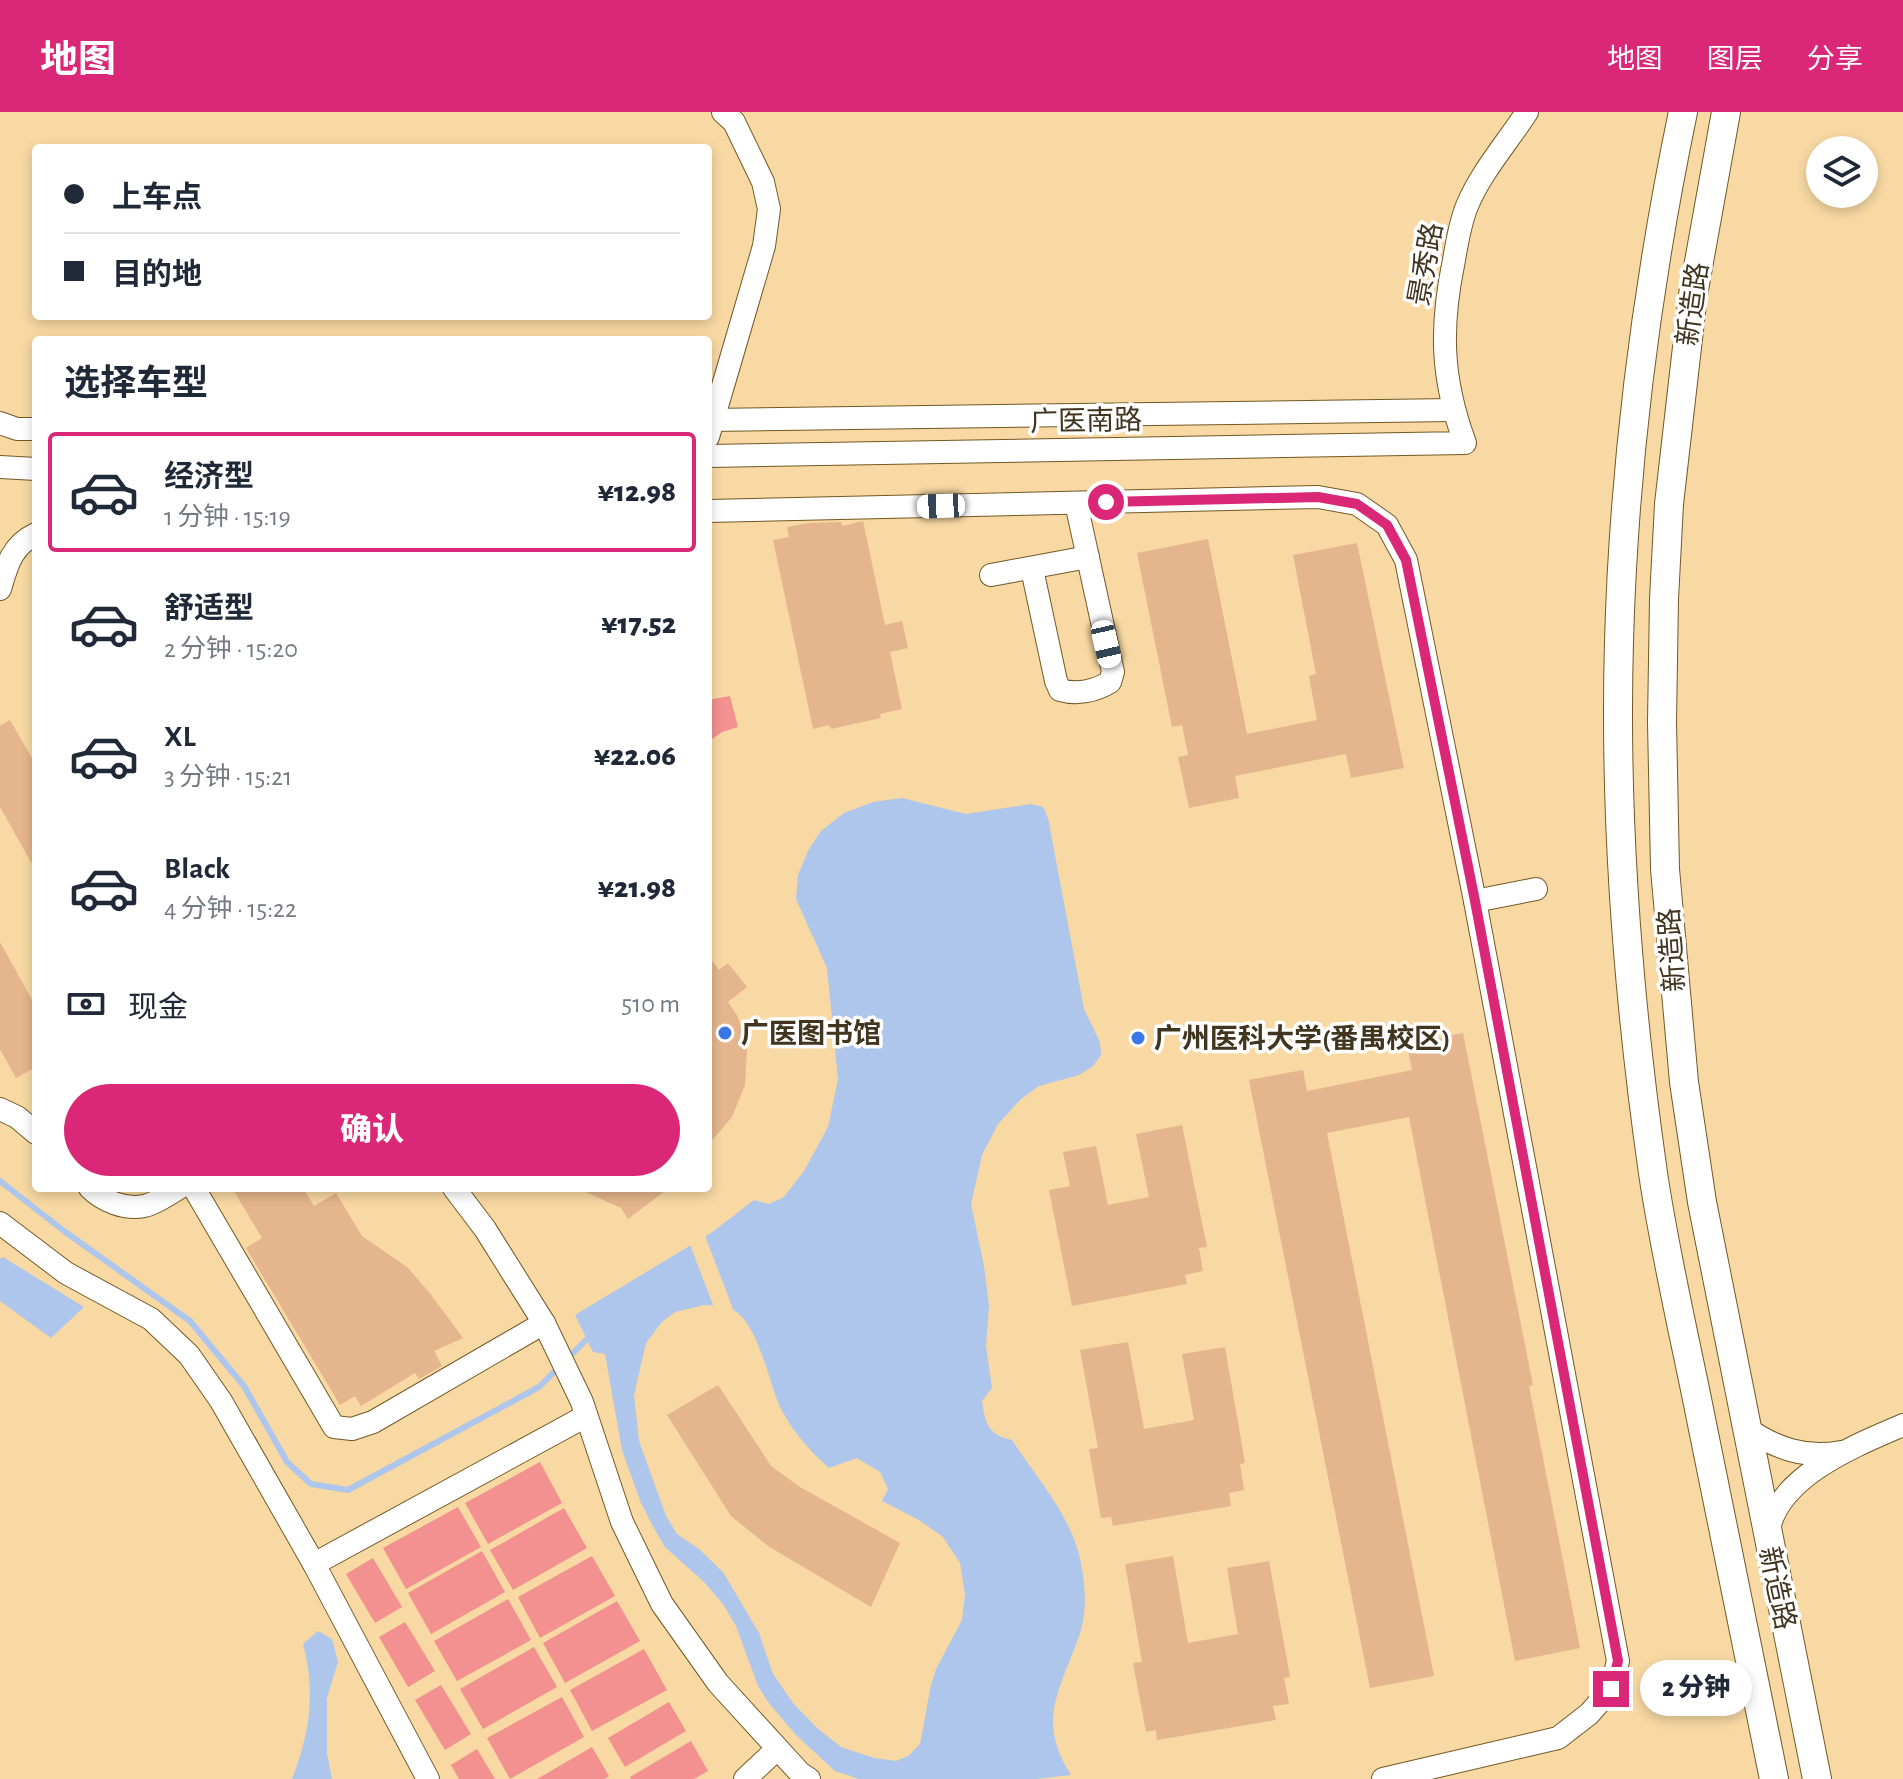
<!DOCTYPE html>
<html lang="zh">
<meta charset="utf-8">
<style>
:root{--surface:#fff;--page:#f2f2f3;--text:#1f2937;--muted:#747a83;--line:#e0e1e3;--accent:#db2777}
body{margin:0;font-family:"Alegreya Sans","Noto Sans SC",sans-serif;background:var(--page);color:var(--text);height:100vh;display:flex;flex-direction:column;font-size:30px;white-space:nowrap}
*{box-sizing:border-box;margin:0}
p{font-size:26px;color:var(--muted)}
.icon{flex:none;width:44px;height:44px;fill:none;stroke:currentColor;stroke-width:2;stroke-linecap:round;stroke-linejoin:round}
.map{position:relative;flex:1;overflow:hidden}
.details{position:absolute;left:32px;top:224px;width:680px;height:856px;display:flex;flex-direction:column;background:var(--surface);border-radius:8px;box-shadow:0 4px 12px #0003}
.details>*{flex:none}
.top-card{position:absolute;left:32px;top:32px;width:680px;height:176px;border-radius:8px;box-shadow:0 4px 12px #0003;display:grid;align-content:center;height:176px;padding:0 32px;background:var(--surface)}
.tools{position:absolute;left:1806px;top:24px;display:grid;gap:16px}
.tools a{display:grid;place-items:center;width:72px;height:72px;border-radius:50%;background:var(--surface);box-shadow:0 4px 12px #0003;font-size:40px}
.end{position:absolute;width:36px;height:36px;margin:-18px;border:10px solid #db2777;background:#fff;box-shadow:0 0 0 4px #fff}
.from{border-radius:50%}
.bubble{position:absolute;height:56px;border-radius:28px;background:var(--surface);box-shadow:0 4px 12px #0003;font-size:26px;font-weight:800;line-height:56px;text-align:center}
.car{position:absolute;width:24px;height:48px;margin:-24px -12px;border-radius:10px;box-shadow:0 0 6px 2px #0007;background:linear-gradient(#fff 24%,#345 0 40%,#fff 0 76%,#345 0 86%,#fff 0)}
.top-card b{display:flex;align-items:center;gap:28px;height:76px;font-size:30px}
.top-card b+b{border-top:2px solid var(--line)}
.top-card i{width:20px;height:20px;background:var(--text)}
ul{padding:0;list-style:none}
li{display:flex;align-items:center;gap:24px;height:120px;margin:0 16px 12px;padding:0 16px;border:4px solid transparent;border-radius:8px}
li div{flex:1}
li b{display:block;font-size:30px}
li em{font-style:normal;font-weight:800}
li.on{border-color:var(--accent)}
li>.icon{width:72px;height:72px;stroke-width:1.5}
h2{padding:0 32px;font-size:36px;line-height:96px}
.pay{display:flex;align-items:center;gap:20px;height:88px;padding:0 32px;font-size:30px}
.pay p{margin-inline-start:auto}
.cta{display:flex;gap:16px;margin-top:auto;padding:16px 32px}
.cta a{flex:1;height:92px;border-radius:48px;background:var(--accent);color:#fff;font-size:32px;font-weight:800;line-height:92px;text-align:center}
header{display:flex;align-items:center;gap:48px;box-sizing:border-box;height:112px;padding:0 40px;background:var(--accent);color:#fff}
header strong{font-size:38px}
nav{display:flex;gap:44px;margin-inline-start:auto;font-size:28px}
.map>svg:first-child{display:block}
.green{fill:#f2918f}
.water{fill:#aec5ec;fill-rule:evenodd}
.pier{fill:#f8d9a3}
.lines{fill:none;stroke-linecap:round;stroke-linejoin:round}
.stream{stroke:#aec5ec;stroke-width:6}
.building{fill:#e5b58d}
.minor-casing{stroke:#735825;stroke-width:24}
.major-casing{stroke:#735825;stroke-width:30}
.minor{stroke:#fff;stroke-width:22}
.major{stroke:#fff;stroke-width:28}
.route{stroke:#db2777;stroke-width:10}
.poi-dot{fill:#3a77e6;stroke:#fff;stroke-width:3}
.labels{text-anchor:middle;stroke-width:7;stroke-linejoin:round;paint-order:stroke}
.street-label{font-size:28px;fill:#413520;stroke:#fff}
.poi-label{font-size:28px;font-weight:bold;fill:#413520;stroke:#fff;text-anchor:start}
</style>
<header>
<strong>地图</strong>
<nav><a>地图</a><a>图层</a><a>分享</a></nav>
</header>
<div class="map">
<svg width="1903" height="1667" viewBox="0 0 1903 1667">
<rect width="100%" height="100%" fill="#f8d9a3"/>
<g class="green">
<path d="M730 584 738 615 722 620 708 630V588Z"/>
<path d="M540 1350 562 1391 488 1432 465 1391Z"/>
<path d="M458 1395 481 1435 406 1477 383 1436Z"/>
<path d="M564 1396 587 1436 513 1478 490 1438Z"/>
<path d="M482 1439 505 1480 431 1522 408 1481Z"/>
<path d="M592 1444 615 1484 540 1526 518 1485Z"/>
<path d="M373 1446 402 1495 375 1511 346 1462Z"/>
<path d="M508 1487 531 1528 457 1569 434 1529Z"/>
<path d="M617 1489 640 1529 565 1571 543 1531Z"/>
<path d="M405 1510 435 1559 408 1575 379 1525Z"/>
<path d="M534 1535 557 1575 483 1617 460 1577Z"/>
<path d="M644 1537 667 1578 592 1619 570 1578Z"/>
<path d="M441 1573 471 1622 445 1638 415 1588Z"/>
<path d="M562 1585 584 1625 510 1667 487 1626Z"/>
<path d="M669 1590 686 1619 625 1655 608 1626Z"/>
<path d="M691 1629 708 1659 694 1667H631L630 1665Z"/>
<path d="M592 1635 609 1664 605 1667H537Z"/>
<path d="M477 1637 495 1667H459L451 1653Z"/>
</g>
<g class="water">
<path d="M902 686 966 702 1031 692 1043 695 1048 706 1084 897 1100 930 1101 943 1093 954 1079 963 1039 974 1021 987 998 1012 982 1043 971 1092 984 1154 989 1193 986 1234 992 1276 982 1289C985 1311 988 1323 1012 1328 1037 1367 1072 1404 1081 1451 1085 1472 1087 1497 1081 1518 1063 1575 1034 1605 1071 1663L1036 1667H859L835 1659 796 1623 768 1590 758 1574 736 1514 723 1492 705 1471 665 1435 654 1416 641 1391 622 1338 605 1242 593 1240 575 1203 711 1121 754 1088 769 1092 784 1085 804 1059 828 1015 838 967 827 856 796 787 798 763 808 739 821 719 844 701 873 690ZM704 1193C712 1194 721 1193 729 1196 759 1207 768 1272 782 1299 794 1321 811 1340 829 1356L857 1346 880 1360 888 1377 882 1389 919 1408 943 1425 960 1451 965 1482 962 1508 936 1557 931 1573 920 1632 908 1644 896 1649 874 1646 841 1635 817 1616 793 1591 773 1562 759 1521 723 1460 699 1437 677 1422 666 1404 639 1329 634 1283 646 1231 662 1210 675 1200Z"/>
<path d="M3 1145 84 1195 51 1226 0 1189V1147Z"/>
<path d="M318 1519 332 1527 338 1550 327 1586V1641L332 1667H292C310 1621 316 1580 303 1532Z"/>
</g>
<path class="pier" d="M704 1121 735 1202 715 1198 689 1130Z"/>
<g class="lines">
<g class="stream">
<path d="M0 1069 64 1119 190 1209 244 1274 287 1350 311 1372 348 1378 539 1275 560 1254"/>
<path d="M568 1246 587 1227"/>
</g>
</g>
<g class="building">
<path d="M863 409 885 513 902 509 908 536 890 540 902 597 880 602 881 606 831 617 829 613 813 617 773 428 789 425 787 415 808 411 841 410 842 414Z"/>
<path d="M1208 427 1247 622 1317 608 1309 564 1316 562 1293 443 1357 431 1404 656 1351 666 1346 642 1235 664 1239 686 1189 696 1178 645 1188 643 1182 613 1172 615 1137 441Z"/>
<path d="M10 608 36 653V759L0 695V614Z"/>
<path d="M0 830 36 895V955L16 966 0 937Z"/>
<path d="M708 843 719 858 728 851 747 875 728 890 738 905 747 938 745 973 732 1005 708 1033Z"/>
<path d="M1463 921 1533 1273 1529 1274 1580 1536 1515 1549 1409 1005 1327 1021 1434 1564 1370 1576 1249 968 1303 958 1307 979 1412 958 1407 933Z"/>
<path d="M1182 1013 1207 1135 1199 1136 1203 1159 1185 1163 1187 1172 1072 1194 1049 1078 1070 1074 1063 1040 1096 1034 1108 1093 1149 1085 1136 1022Z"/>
<path d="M232 1076H303L314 1094 336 1081 362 1124 407 1155 429 1180 463 1226 434 1239 442 1254 419 1267 415 1261 361 1294 355 1284 340 1293 246 1136 262 1126Z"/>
<path d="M577 1076H669L628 1107 621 1096Z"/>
<path d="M1128 1230 1144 1317 1194 1308 1182 1242 1225 1235 1245 1351 1240 1352 1244 1378 1229 1381 1231 1394 1113 1414 1111 1405 1101 1406 1089 1337 1098 1336 1080 1238Z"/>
<path d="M718 1273 771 1354 800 1375 900 1431 871 1495 768 1434 731 1404 667 1303Z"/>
<path d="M1173 1444 1188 1531 1238 1522 1227 1456 1269 1449 1290 1565 1284 1566 1289 1592 1273 1594 1276 1608 1157 1628 1156 1618 1146 1620 1133 1551 1142 1550 1125 1452Z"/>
</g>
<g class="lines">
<g class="minor-casing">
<g id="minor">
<path d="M708 308 1453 298"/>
<path d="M0 311 17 317H36"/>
<path d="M708 325 764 134 769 97 763 70 734 10 723 0"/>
<path d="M708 344 1465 331C1441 266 1440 215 1454 148 1457 130 1460 111 1467 94 1481 60 1507 31 1527 0"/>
<path d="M0 355 36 357"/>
<path d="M708 399 1318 385 1357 392 1387 413 1406 448 1475 789 1618 1549 1611 1577 1589 1602 1558 1626 1383 1667"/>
<path d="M1032 457 1056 569 1060 578C1077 583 1095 579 1110 570L1113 560 1076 391"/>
<path d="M991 463 1088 445"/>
<path d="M0 477C7 453 12 433 36 422"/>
<path d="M1475 789 1536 777"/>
<path d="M0 997 17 1005 36 1021"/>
<path d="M90 1076C103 1089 125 1098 144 1094 155 1092 169 1082 179 1076"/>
<path d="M194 1076 334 1315 352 1317 373 1310 544 1211"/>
<path d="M454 1076 485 1117 544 1211 582 1290 622 1410 662 1492 718 1571 800 1661 809 1667"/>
<path d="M0 1111 66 1161 151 1207 189 1243 221 1289 314 1452 428 1667"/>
<path d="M1746 1316C1775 1336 1805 1347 1841 1340"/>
<path d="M1768 1422C1776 1364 1857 1333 1903 1313"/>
<path d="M314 1452 586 1304"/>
<path d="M745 1667 777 1637"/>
</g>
</g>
<g class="major-casing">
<g id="major">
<path d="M1683 0C1647 173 1624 352 1619 529 1614 706 1628 886 1653 1061 1665 1142 1684 1222 1700 1302 1725 1424 1749 1545 1774 1667"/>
<path d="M1726 0 1693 183 1669 392 1664 487 1662 610 1665 757 1684 970 1702 1090 1817 1667"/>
</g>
</g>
<use href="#minor" class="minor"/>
<use href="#major" class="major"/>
</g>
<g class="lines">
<path class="route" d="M1106 390 1318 385 1357 392 1387 413 1406 448 1475 789 1618 1549 1611 1577"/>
</g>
<g class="poi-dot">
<circle cx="725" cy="921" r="8"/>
<circle cx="1138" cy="926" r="8"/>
</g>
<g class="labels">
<g class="street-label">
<text transform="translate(1425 152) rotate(-80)" y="10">景秀路</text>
<text transform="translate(1692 192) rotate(-82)" y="10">新造路</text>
<text transform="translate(1086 308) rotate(-1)" y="10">广医南路</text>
<text transform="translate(1671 838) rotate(-94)" y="10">新造路</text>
<text transform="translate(1778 1476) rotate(78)" y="10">新造路</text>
</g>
<g class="poi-label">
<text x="741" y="931">广医图书馆</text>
<text x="1154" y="936">广州医科大学(番禺校区)</text>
</g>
</g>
</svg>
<div class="tools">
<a><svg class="icon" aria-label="layers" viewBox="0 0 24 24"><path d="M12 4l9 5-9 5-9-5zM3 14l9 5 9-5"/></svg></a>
</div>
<i class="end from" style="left:1106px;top:390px"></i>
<i class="end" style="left:1611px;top:1577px"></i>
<div class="bubble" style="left:1640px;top:1548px;width:112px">2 分钟</div>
<i class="car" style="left:941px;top:394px;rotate:268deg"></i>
<i class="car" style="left:1106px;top:532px;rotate:167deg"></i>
<div class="top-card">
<b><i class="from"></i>上车点</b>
<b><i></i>目的地</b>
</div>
<section class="details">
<h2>选择车型</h2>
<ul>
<li class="on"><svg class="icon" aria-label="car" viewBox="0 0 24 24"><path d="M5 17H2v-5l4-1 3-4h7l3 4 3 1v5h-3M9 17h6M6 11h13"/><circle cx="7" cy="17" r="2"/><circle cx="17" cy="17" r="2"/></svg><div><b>经济型</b><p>1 分钟 · 15:19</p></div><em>¥12.98</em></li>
<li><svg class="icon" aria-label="car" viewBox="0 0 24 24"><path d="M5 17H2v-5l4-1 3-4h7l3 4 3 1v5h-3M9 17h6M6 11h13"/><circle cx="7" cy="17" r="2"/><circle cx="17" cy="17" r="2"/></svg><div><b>舒适型</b><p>2 分钟 · 15:20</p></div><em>¥17.52</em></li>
<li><svg class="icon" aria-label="car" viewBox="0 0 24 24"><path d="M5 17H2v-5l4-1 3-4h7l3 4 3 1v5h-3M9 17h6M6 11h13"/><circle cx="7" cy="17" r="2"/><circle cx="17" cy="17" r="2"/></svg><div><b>XL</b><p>3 分钟 · 15:21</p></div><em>¥22.06</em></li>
<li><svg class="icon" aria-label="car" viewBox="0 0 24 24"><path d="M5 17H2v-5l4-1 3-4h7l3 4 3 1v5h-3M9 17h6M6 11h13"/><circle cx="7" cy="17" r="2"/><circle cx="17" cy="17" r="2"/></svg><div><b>Black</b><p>4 分钟 · 15:22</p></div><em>¥21.98</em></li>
</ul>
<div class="pay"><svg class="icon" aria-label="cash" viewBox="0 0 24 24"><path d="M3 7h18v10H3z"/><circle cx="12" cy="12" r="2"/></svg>现金<p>510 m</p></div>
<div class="cta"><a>确认</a></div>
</section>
</div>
